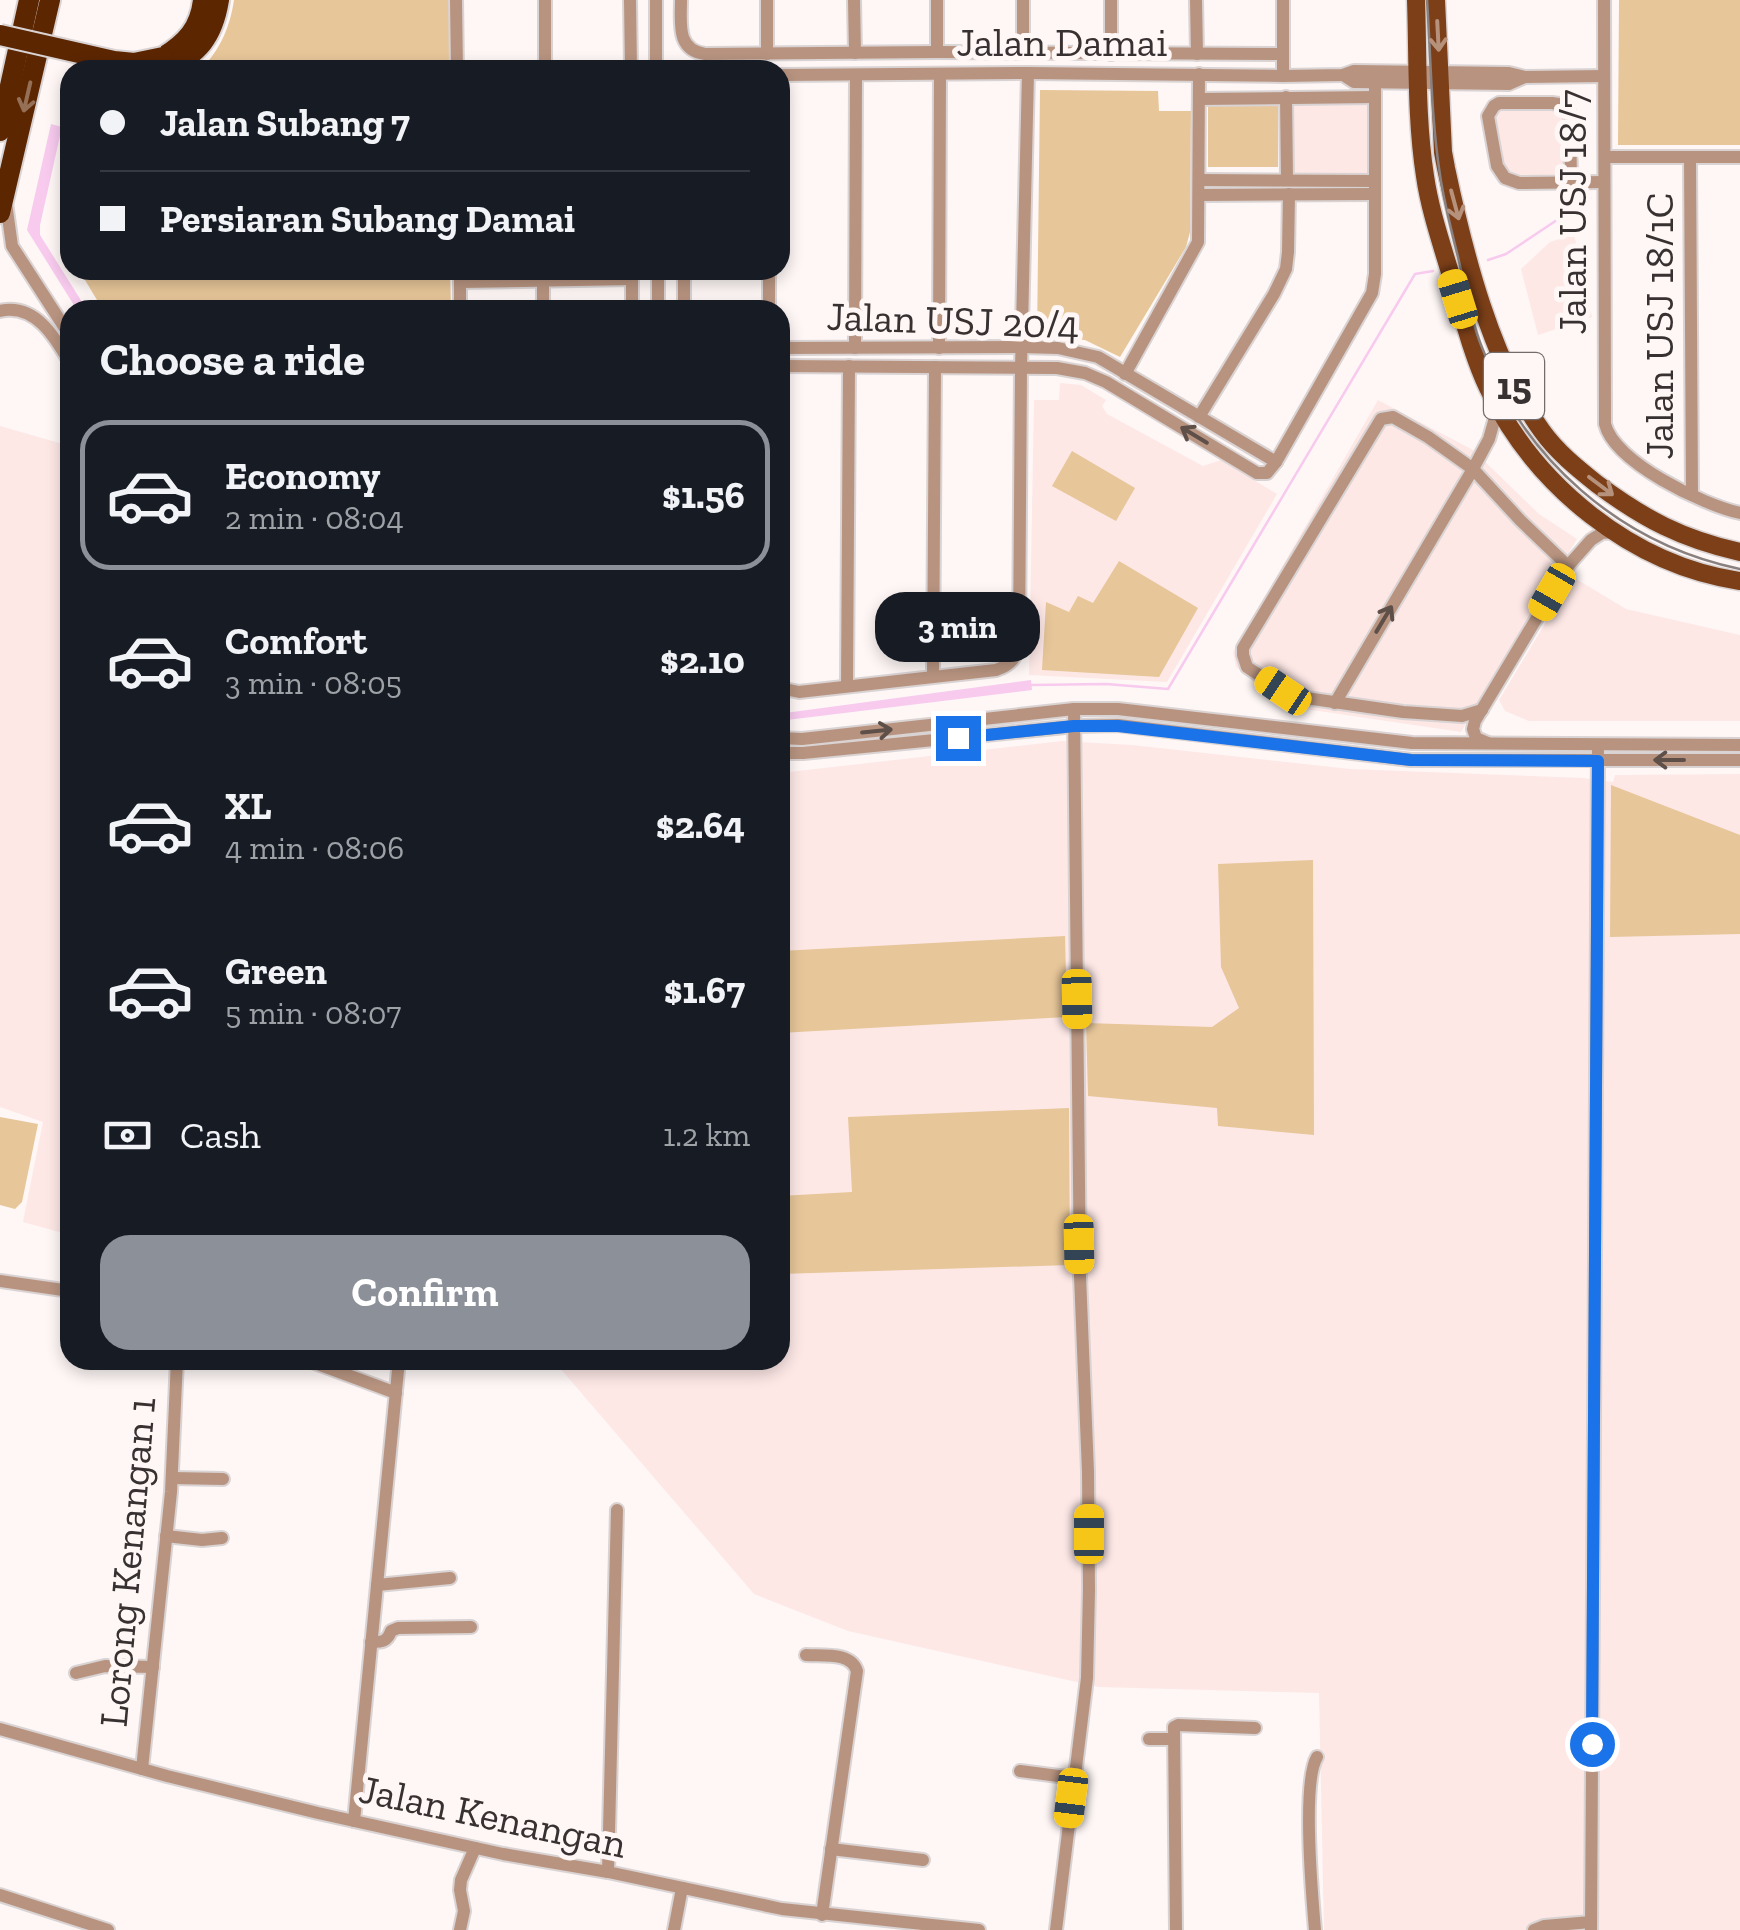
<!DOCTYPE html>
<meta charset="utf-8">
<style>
:root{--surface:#171b24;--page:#242831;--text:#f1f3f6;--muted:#9ea1a6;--line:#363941;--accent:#8c9099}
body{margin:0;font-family:"Zilla Slab",serif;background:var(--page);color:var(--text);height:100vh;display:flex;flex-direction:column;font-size:38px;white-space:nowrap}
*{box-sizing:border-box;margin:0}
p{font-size:32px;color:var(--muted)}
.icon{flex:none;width:55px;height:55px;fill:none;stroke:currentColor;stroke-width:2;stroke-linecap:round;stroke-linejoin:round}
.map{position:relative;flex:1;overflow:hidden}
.sheet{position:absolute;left:60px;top:300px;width:730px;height:1070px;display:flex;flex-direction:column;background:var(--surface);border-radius:30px;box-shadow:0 5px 15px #0003}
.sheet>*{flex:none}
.hud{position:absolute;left:60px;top:60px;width:730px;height:220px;border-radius:30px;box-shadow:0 5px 15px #0003;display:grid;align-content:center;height:220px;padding:0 40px;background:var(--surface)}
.end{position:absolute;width:45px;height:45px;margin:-22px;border:12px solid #1a73e8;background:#fff;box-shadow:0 0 0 5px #fff}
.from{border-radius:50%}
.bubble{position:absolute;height:70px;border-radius:30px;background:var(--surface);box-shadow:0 5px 15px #0003;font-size:32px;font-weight:700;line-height:70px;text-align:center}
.car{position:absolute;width:30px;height:60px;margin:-30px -15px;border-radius:12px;box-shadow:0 0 8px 2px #0007;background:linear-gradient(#f5c518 24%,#345 0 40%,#f5c518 0 76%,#345 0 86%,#f5c518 0)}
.hud b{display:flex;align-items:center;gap:35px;height:95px;font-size:38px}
.hud b+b{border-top:2px solid var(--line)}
.hud i{width:25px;height:25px;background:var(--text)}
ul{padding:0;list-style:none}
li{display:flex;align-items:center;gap:30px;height:150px;margin:0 20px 15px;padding:0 20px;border:5px solid transparent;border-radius:30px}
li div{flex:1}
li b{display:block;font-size:38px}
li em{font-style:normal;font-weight:700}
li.current{border-color:var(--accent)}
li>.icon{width:90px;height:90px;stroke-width:1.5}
h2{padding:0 40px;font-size:45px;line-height:120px}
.pay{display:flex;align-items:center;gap:25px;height:110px;padding:0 40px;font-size:38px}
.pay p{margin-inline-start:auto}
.cta{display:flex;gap:20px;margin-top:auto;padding:20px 40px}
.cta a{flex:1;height:115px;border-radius:30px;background:var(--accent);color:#fff;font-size:40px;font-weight:700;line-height:115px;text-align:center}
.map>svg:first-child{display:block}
.built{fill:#fde8e6}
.green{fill:#e7c699}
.water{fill:#f7caee}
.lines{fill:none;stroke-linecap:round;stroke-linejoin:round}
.stream{stroke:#f7caee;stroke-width:2.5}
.minor-casing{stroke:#dad3d3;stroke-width:16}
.major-casing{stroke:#dad3d3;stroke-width:21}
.highway-casing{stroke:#dad3d3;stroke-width:24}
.minor{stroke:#b89480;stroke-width:12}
.major{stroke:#7c3f18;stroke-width:18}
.highway{stroke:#5c2600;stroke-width:20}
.tram{stroke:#888180;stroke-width:2.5}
.highway-bridge-casing{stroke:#dad3d3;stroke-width:24;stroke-linecap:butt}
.highway-bridge{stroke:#5c2600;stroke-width:20}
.oneway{stroke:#b6927c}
.oneway2{stroke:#956f56}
.oneway3{stroke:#5e4f49}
.route{stroke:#1a73e8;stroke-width:12}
.labels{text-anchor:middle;stroke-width:10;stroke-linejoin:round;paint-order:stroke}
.shield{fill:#fef7f6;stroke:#736c6c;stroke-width:2.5}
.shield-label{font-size:38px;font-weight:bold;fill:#383131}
.street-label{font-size:40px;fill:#383131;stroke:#fef7f6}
</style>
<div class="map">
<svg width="1740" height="1930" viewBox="0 0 1740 1930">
<rect width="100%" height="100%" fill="#fef7f6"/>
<g class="built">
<path d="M1375 97V181L1287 180 1286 98Z"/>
<path d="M1553 106 1564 111 1567 178 1516 179 1502 169 1491 117 1495 108Z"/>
<path d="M1574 234 1592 317 1538 335 1521 269 1550 242Z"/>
<path d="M1060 383 1081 385 1106 400 1102 406 1107 414 1203 466 1221 460 1277 494 1167 682 1029 675 1034 400H1059Z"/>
<path d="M1378 400 1473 450 1539 514 1577 539 1461 732 1285 706 1236 667 1233 652Z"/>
<path d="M0 426 70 446V1235L23 1222 43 1122 0 1107Z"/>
<path d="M1573 577 1626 609 1740 635V721H1529L1505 711 1499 700Z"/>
<path d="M1062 741 1132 745 1350 769 1583 778 1613 782 1615 775 1740 774V1930H1324L1319 1693 1099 1687 848 1631 754 1594 553 1360H780V773Z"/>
</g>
<g class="green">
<path d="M234 0H449V70H200C220 51 230 27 234 0Z"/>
<path d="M1619 0H1740V145H1618Z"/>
<path d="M1040 90 1158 91 1159 111H1191L1190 232 1186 247 1120 357 1085 340 1037 337Z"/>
<rect x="1208" y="106" width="70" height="61"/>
<path d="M79 270H450L451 310H103Z"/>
<path d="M1072 451 1135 488 1116 521 1052 486Z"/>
<path d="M1119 561 1198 608 1159 677 1042 670 1046 602 1069 612 1078 596 1093 603Z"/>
<path d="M1611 785 1740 835V934L1610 937Z"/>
<path d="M1313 860 1314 1135 1218 1126 1217 1108 1088 1096 1086 1023 1212 1027 1239 1008 1221 967 1218 864Z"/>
<path d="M1065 936 1067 1017 780 1033V951Z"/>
<path d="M1069 1108 1070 1265 780 1274V1196L852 1192 848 1117Z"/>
<path d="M0 1117 38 1124 22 1202 15 1209 0 1205Z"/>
</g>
<g class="water">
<path d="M51 124 62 127 40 225V235L87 310H77L27 230Z"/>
<path d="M1031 680 1032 690 787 720 780 716V710L785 713Z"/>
</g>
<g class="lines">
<g class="stream">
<path d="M1488 260 1506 254 1590 198"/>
<path d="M1031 685 1106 684 1168 689 1415 274 1433 271"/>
</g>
<g class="minor-casing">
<g id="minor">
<path d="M456 0 457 70"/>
<path d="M545 0V70"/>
<path d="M630 0 631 70"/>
<path d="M656 0V70"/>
<path d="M681 0C681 23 676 50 705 54L937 52 1283 54"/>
<path d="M767 0V54"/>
<path d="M854 0 855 53"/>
<path d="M1023 0V53"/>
<path d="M1111 0V54"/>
<path d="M1196 0 1197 54"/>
<path d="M1604 0 1605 424C1614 462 1703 505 1740 513"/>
<path d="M937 52V0"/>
<path d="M780 75 1028 73 1283 76 1343 75 1354 71 1509 73 1525 77 1604 76"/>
<path d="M1343 75 1354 82 1509 84 1525 77"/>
<path d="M1283 76V0"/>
<path d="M1286 97 1287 180"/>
<path d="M1199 99 1375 97"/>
<path d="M1605 157H1740"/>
<path d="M1690 157 1692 495"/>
<path d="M1200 180 1375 181"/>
<path d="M1571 182 1570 113 1559 104 1552 103H1499L1494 106 1488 116 1497 166 1505 178 1519 183 1604 182"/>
<path d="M1200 195 1375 194"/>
<path d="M6 203 12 246 70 336"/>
<path d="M460 270V310"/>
<path d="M632 270V310"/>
<path d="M658 270V310"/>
<path d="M460 282 632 279"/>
<path d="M543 310V270"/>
<path d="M684 310V270"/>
<path d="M769 310V270"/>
<path d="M0 311C35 303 55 337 70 363"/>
<path d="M780 348 1022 347 1058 348 1098 357 1276 462"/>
<path d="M855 348 856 75"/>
<path d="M939 348 940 74"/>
<path d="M780 366 1057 368 1085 373 1106 382 1257 473H1267L1276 462 1372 293 1375 274V82"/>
<path d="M1125 374 1198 242 1199 74"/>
<path d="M1199 417 1274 294 1286 269 1288 252 1289 194"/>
<path d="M933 676 935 367"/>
<path d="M847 685 849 366"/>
<path d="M780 688 799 692 996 670C1011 665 1017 658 1019 641L1021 368 1028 73"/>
<path d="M1335 703 1473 469 1489 439 1498 407"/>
<path d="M1482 710 1462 716 1403 712 1306 698 1283 691 1247 667 1243 655V648L1381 419 1393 417 1428 437 1473 469 1520 520 1568 566"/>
<path d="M780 738 802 739 1074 709H1118L1412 743 1740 745"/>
<path d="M1488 743 1476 738 1473 729 1475 721 1568 566 1591 540 1602 533 1616 532"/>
<path d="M780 753H803L1075 726 1118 725 1411 760H1740"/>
<path d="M0 1281 70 1291"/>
<path d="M196 1360 204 1362"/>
<path d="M307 1360 396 1393"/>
<path d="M172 1478 223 1479"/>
<path d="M166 1536 202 1540 222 1538"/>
<path d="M377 1585 450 1578"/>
<path d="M371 1642C382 1642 387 1642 391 1631L398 1628 471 1627"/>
<path d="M806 1655C824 1656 851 1652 857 1671L822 1915"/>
<path d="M76 1673 105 1666 153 1667"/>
<path d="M0 1729 167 1776 318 1813 503 1854 608 1872 782 1909 979 1930"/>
<path d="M1149 1739H1173"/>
<path d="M142 1769 171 1492 177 1360"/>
<path d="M1020 1771 1074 1778"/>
<path d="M354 1821 399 1360"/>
<path d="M831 1849 923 1860"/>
<path d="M608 1872 617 1510"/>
<path d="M0 1895 108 1930"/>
<path d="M460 1930 464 1911 460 1890 461 1880 475 1848"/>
<path d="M674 1930 682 1888"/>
<path d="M1056 1930 1087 1678 1089 1590 1088 1472 1080 1276 1074 709"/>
<path d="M1176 1930 1174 1727 1178 1725 1255 1728"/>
<path d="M1315 1930C1312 1896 1302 1782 1317 1757"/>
<path d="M1534 1930 1544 1926 1591 1922"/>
<path d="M1591 1930 1598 745"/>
</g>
</g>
<g class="major-casing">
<g id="major">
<path d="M1416 0C1418 58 1416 118 1425 176 1430 211 1442 245 1452 279 1463 316 1472 354 1488 388 1535 486 1632 565 1740 581"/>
<path d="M1436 0 1443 152 1446 168C1464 253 1491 361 1542 431 1557 452 1577 468 1597 484 1644 519 1682 539 1740 552"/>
</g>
</g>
<g class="highway-casing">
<g id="highway">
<path d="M163 57C186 43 200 28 203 0"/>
<path d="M166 70C199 53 213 37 219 0"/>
<path d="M0 131 29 0"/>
<path d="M0 213 50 0"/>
</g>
</g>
<use href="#minor" class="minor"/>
<use href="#major" class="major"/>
<use href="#highway" class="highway"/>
<path class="tram" d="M1427 0C1431 58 1431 117 1440 175 1444 202 1451 229 1458 257 1465 286 1470 317 1481 345 1523 459 1620 544 1740 569"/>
<g class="highway-bridge-casing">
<path id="highway-bridge" d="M0 35 114 61 134 63 163 57"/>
</g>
<use href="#highway-bridge" class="highway-bridge"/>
</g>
<defs><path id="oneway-shaft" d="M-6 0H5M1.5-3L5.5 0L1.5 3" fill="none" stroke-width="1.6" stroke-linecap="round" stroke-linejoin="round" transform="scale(2.5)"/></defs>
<g class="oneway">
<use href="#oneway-shaft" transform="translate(1438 36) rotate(87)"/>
<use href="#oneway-shaft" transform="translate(1455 205) rotate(75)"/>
<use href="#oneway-shaft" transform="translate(1601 486) rotate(37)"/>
</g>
<use class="oneway2" href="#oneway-shaft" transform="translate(27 97) rotate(103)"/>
<g class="oneway3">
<use href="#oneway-shaft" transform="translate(1194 435) rotate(-149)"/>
<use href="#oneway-shaft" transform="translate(1384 619) rotate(-59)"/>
<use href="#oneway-shaft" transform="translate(877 731) rotate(-6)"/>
<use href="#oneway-shaft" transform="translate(1669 760) rotate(180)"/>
</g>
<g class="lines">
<path class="route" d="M958 738 1074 726H1118L1411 760 1598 761 1592 1744"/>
</g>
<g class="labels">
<rect class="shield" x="1484" y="353" width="60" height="66" rx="8"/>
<g class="shield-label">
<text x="1514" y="399">15</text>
</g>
<g class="street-label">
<text x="1062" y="56">Jalan Damai</text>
<text transform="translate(1572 212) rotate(-90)" y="14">Jalan USJ 18/7</text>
<text transform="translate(953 320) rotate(2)" y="14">Jalan USJ 20/4</text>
<text transform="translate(1659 326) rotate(-90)" y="14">Jalan USJ 18/1C</text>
<text transform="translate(127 1562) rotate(-85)" y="14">Lorong Kenangan 1</text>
<text transform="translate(493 1816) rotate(12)" y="14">Jalan Kenangan</text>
</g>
</g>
</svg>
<i class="end from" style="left:1592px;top:1744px"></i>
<i class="end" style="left:958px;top:738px"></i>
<div class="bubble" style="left:875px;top:592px;width:165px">3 min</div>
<i class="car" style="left:1458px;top:299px;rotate:343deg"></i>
<i class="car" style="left:1552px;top:592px;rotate:210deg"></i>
<i class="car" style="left:1283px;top:691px;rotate:304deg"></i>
<i class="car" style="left:1077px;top:999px;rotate:179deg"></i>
<i class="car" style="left:1079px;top:1244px;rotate:179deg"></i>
<i class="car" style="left:1089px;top:1534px;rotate:0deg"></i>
<i class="car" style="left:1071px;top:1798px;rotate:187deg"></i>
<div class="hud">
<b><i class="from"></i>Jalan Subang 7</b>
<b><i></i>Persiaran Subang Damai</b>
</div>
<section class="sheet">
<h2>Choose a ride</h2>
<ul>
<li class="current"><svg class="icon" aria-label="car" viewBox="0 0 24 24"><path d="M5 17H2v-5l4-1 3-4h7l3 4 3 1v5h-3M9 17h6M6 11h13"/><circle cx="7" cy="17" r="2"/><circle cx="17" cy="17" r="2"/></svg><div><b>Economy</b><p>2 min · 08:04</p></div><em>$1.56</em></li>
<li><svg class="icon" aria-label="car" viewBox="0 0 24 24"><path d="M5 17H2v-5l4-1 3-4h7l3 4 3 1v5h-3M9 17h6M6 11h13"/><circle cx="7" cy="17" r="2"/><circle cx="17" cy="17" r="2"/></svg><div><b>Comfort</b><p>3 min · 08:05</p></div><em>$2.10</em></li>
<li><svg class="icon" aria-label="car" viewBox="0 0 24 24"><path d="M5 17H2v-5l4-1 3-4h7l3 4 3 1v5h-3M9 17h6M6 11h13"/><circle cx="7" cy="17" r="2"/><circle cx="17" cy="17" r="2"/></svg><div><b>XL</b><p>4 min · 08:06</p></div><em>$2.64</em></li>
<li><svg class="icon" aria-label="car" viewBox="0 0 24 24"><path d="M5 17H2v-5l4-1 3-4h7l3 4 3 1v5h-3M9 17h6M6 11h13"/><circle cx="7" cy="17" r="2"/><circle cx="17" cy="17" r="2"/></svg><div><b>Green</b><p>5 min · 08:07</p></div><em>$1.67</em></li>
</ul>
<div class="pay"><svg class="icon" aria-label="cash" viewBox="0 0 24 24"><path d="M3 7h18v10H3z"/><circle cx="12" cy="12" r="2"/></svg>Cash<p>1.2 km</p></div>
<div class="cta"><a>Confirm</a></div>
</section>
</div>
